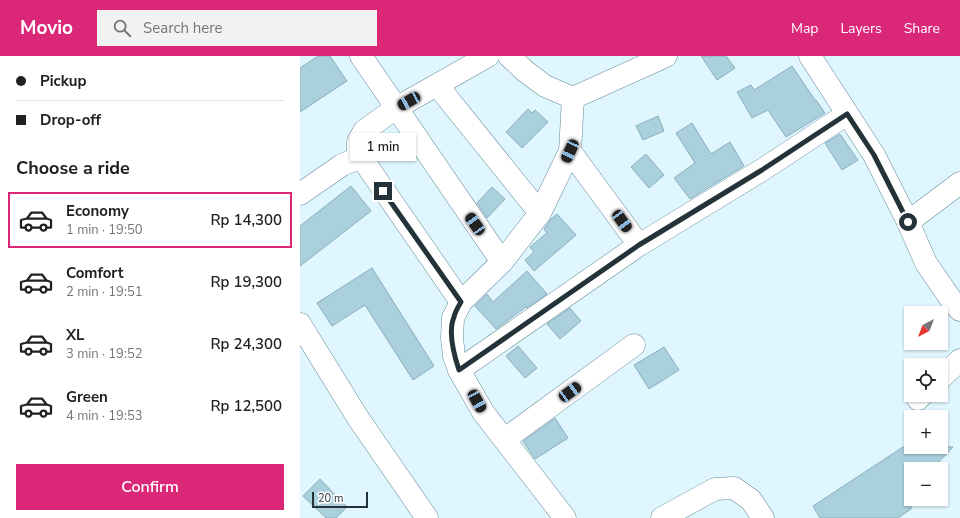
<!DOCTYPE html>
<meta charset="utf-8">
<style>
:root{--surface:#fff;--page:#f2f2f2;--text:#202124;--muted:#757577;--line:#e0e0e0;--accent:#db2777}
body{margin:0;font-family:"Nunito Sans",sans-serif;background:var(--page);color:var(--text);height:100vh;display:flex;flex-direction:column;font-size:15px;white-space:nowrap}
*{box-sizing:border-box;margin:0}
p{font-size:13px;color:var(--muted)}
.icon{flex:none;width:22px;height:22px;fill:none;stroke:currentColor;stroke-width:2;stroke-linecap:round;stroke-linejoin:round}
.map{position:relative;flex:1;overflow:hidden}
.sheet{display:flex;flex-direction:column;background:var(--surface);width:300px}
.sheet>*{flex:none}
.banner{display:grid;align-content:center;height:88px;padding:0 16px;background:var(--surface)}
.needle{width:26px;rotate:222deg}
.tools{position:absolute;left:604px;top:250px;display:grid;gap:8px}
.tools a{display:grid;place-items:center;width:44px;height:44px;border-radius:0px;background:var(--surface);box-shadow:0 1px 3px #0004;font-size:20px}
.scale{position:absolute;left:12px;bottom:10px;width:56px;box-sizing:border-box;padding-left:4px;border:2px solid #243339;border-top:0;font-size:11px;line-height:14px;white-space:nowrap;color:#243339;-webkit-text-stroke:3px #fff;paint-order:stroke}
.end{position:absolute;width:18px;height:18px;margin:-9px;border:5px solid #243339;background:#fff;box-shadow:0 0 0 2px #fff}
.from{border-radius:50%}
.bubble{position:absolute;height:28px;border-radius:0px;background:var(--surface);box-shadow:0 1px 3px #0004;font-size:13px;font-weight:600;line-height:28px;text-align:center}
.car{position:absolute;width:12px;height:24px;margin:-12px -6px;border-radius:5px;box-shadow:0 0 3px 1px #0007;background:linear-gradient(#222 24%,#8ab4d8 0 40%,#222 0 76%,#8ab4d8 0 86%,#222 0)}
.banner b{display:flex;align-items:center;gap:14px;height:38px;font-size:15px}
.banner b+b{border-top:1px solid var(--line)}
.banner i{width:10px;height:10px;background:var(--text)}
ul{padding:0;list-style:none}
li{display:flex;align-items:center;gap:12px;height:56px;margin:0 8px 6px;padding:0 8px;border:2px solid transparent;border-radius:0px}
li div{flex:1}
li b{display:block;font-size:15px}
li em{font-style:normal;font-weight:600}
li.selected{border-color:var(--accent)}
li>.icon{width:36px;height:36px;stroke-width:1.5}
h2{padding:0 16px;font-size:18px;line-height:48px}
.action{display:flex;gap:8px;margin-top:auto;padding:8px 16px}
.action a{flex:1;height:46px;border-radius:0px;background:var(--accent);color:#fff;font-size:16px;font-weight:600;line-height:46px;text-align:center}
header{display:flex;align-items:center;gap:24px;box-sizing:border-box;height:56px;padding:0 20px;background:var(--accent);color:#fff}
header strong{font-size:19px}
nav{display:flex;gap:22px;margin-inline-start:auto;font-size:14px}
.search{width:280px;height:36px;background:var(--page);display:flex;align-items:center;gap:10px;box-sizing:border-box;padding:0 14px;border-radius:0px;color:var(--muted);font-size:15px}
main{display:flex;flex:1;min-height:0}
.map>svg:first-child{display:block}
.building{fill:#aad0de;stroke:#8bafbd}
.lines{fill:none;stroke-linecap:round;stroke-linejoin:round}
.minor-casing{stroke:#668a97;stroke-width:23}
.minor{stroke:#fff;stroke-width:22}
.route{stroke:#243339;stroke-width:5}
</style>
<header>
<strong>Movio</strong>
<div class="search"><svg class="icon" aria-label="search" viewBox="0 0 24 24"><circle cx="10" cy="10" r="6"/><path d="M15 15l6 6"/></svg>Search here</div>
<nav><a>Map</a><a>Layers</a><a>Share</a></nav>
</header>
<main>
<section class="sheet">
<div class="banner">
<b><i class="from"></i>Pickup</b>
<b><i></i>Drop-off</b>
</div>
<h2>Choose a ride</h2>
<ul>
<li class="selected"><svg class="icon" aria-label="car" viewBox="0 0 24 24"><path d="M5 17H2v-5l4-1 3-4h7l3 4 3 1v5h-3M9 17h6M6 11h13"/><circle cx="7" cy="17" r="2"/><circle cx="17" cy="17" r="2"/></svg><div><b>Economy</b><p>1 min · 19:50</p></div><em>Rp 14,300</em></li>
<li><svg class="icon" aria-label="car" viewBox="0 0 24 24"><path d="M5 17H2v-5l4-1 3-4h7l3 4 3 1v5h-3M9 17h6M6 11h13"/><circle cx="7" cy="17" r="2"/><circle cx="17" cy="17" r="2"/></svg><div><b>Comfort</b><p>2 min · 19:51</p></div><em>Rp 19,300</em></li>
<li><svg class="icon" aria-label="car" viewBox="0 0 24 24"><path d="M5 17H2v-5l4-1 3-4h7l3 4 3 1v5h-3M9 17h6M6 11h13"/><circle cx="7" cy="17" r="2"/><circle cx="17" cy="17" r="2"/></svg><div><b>XL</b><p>3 min · 19:52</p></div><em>Rp 24,300</em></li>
<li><svg class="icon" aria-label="car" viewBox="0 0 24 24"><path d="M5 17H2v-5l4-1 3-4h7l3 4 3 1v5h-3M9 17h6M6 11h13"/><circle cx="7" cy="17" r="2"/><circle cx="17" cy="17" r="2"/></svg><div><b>Green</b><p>4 min · 19:53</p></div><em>Rp 12,500</em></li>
</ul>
<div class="action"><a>Confirm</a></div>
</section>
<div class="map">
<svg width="660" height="462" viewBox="0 0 660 462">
<rect width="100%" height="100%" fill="#dff6ff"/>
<g class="building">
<path d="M18 0H30L47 25 0 56V12Z"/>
<path d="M401 0H426L435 12 417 24Z"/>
<path d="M492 10 515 44H516L525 57 486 81 468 54 452 62 437 36 451 29 454 34Z"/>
<path d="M228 53 232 57 235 54 248 66 222 92 206 76Z"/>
<path d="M358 60 364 75 343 84 336 70Z"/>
<path d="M392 67 411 98 430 86 444 110 390 143 374 122 395 107 376 77Z"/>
<path d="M540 78 558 104 542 114 525 87Z"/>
<path d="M346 98 364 119 349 132 331 111Z"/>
<path d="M51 130 71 155 0 210V170Z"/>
<path d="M192 131 205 143 187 162 177 147Z"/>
<path d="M257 158 276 179 234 215 225 204 234 196 230 191 247 177 244 173 251 163Z"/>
<path d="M72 212 134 310 113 324 65 249 32 270 17 247Z"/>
<path d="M227 215 247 238 227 252 226 251 196 273 175 250 187 238 193 246Z"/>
<path d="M270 252 281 265 260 283 247 268Z"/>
<path d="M218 290 237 312 225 322 206 300Z"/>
<path d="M364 291 379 314 349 333 334 309Z"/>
<path d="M255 362 268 382 235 403 223 385Z"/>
<path d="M603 391H653L632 413H611V453L598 462H520L513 450Z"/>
<path d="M20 423 47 451 36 462H26L3 440Z"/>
</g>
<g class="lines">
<g class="minor-casing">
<g id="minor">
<path d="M61 0 202 206"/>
<path d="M209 0 225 15 245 30 273 42 366 0"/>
<path d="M510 0 574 99 608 166 626 207 652 245 660 254"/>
<path d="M137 29 240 157"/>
<path d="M270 95 339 189"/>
<path d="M0 138 42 109 61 101"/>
<path d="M608 166 660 127"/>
<path d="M161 246 61 101 58 94V86L64 75 96 52 188 0"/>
<path d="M0 268 58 362 127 462"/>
<path d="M159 314 339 189 462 114 547 58"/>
<path d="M641 322 660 304"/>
<path d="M618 343 622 339"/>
<path d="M205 383 334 289"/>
<path d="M265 462 183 356 159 314 154 300 152 282 153 262 161 246 202 206 240 157 270 95 273 42"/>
<path d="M362 462 415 433 434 432 451 444 463 462"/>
</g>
</g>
<use href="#minor" class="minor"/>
</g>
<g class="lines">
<path class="route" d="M83 135 161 246C158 251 155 256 154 261 148 275 154 299 159 314L339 189 462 114 547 58 574 99 608 166"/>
</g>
</svg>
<div class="tools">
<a><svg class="needle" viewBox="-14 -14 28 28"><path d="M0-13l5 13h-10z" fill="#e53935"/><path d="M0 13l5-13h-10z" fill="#757577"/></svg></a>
<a><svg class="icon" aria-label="locate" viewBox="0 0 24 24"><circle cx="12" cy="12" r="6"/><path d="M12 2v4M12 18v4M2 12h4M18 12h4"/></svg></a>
<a>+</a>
<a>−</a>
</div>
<div class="scale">20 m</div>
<i class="end from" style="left:608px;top:166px"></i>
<i class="end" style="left:83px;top:135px"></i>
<div class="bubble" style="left:50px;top:77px;width:66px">1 min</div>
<i class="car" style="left:109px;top:45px;rotate:241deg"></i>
<i class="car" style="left:270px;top:95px;rotate:205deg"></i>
<i class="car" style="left:322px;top:165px;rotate:144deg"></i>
<i class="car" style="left:175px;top:168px;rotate:325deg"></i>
<i class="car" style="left:270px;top:336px;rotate:54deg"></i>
<i class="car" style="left:177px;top:345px;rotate:151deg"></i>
</div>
</main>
